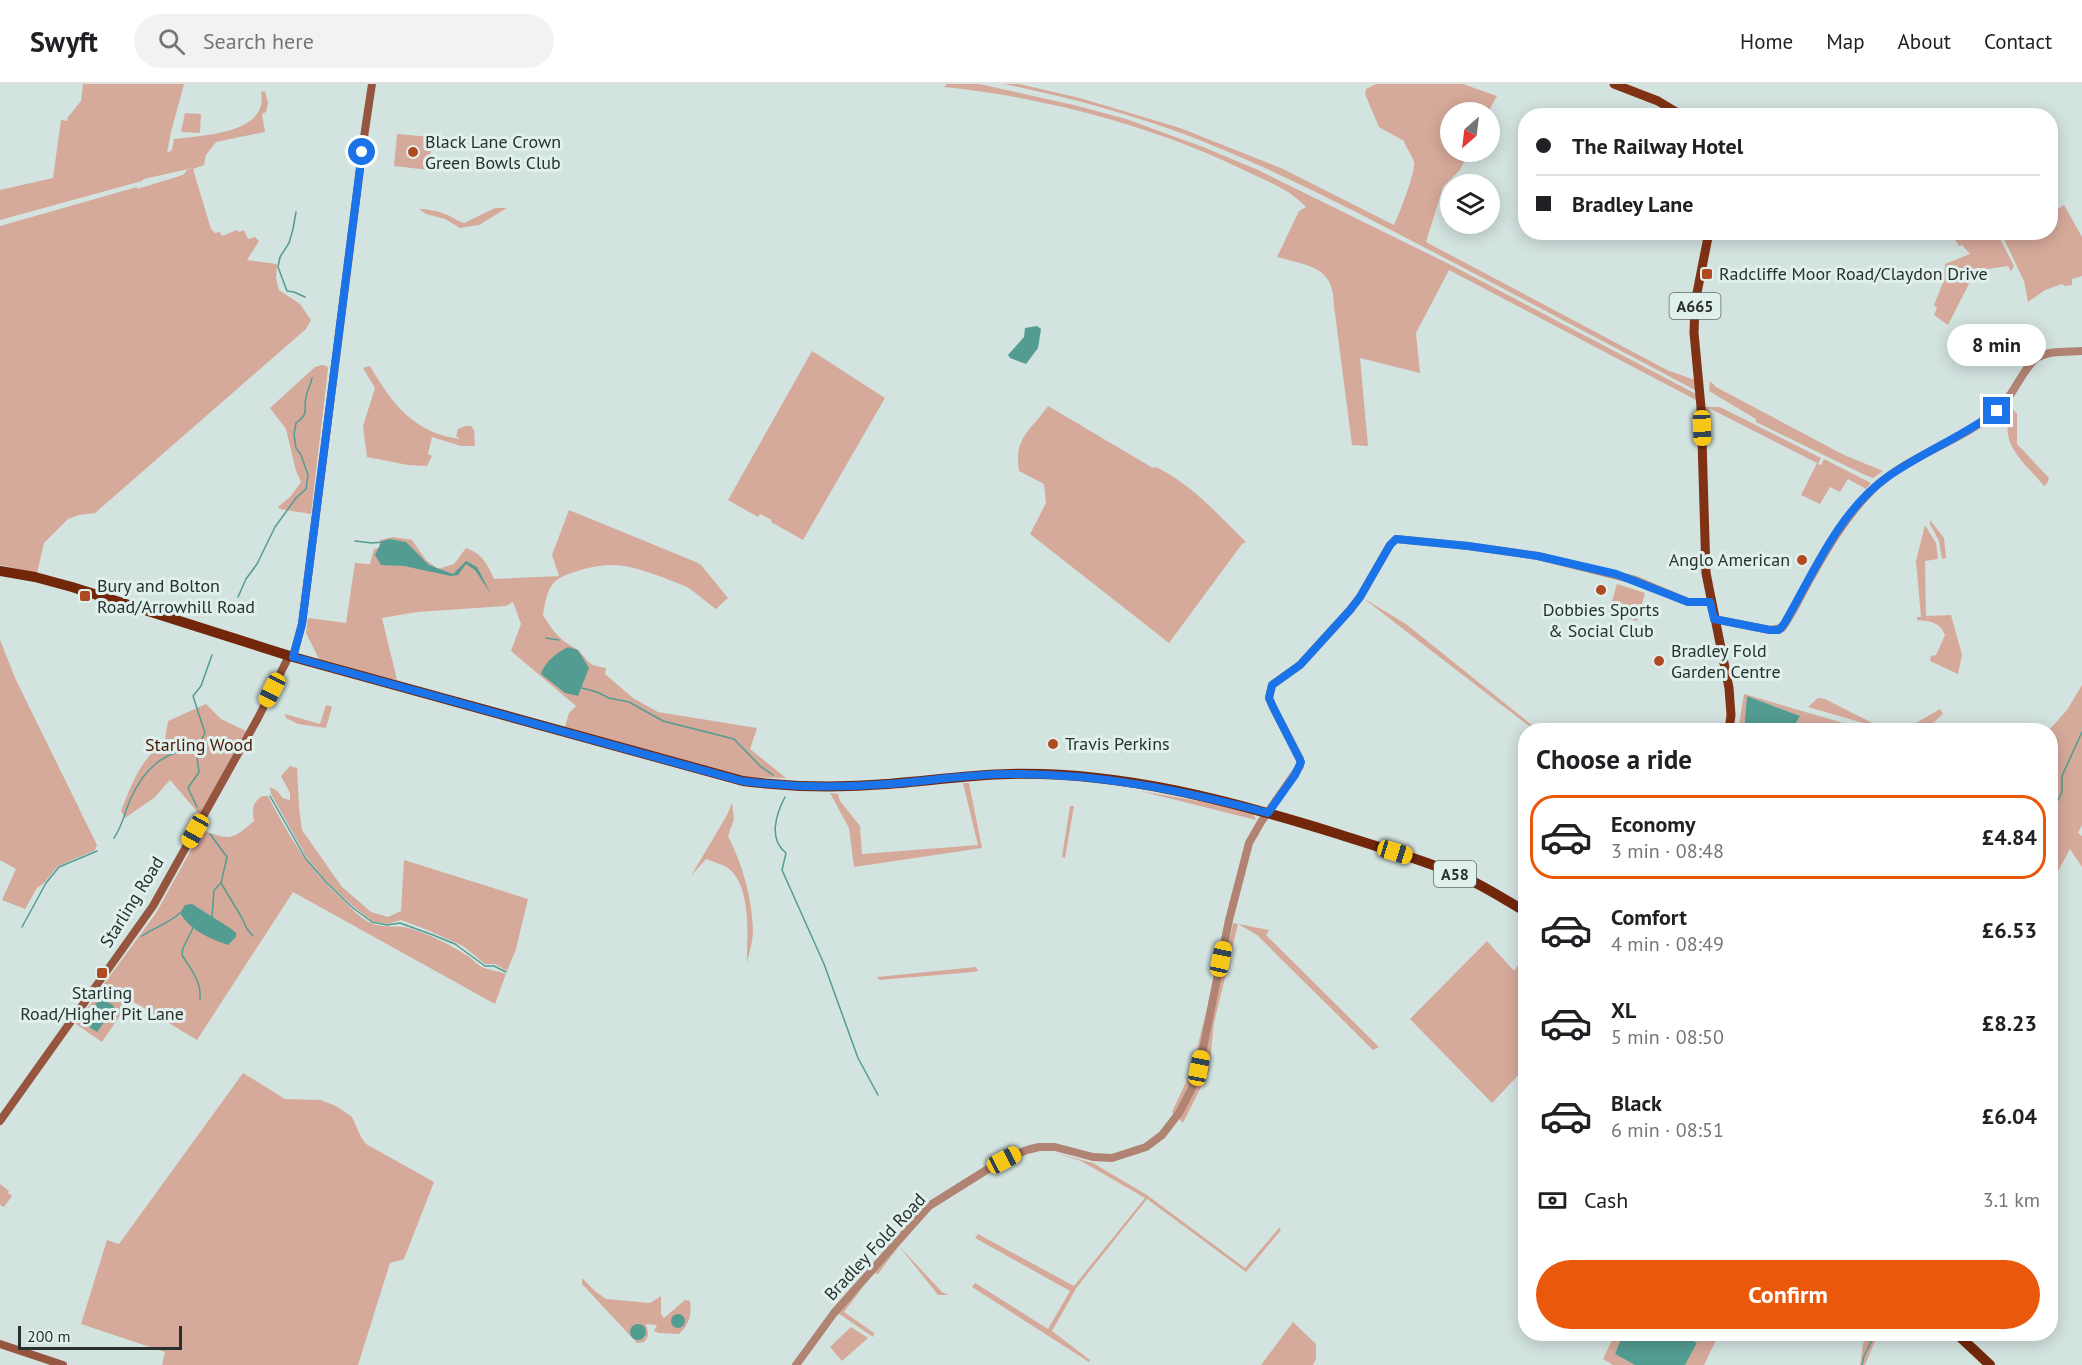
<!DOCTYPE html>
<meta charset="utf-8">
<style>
:root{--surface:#fff;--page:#f2f2f2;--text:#202124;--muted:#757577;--line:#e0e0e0;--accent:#ea580c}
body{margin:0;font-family:"PT Sans",sans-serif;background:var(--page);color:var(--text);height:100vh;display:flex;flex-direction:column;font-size:22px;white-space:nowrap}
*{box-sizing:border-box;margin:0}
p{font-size:20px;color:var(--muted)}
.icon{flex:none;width:33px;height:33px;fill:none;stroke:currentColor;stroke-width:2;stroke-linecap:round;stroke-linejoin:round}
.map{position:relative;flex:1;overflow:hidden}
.side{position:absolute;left:1518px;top:639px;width:540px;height:618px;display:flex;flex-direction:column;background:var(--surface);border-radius:24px;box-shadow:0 3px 15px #0003}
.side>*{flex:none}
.top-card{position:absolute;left:1518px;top:24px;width:540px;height:132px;border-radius:24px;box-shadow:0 3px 15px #0003;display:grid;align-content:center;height:132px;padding:0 18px;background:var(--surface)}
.needle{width:39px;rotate:208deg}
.controls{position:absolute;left:1440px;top:18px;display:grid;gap:12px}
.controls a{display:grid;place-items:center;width:60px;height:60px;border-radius:50%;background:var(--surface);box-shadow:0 3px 15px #0003;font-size:30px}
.scale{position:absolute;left:18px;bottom:15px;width:164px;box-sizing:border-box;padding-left:6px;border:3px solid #2a302f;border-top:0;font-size:16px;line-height:21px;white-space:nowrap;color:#2a302f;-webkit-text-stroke:4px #e0f1ed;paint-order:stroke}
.end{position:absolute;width:27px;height:27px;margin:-14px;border:8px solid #1a73e8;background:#fff;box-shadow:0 0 0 3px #fff}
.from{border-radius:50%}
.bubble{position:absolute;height:42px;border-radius:21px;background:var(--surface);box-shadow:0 3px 15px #0003;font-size:20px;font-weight:600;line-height:42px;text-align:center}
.car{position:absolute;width:18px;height:36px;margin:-18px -9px;border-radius:8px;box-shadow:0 0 4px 2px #0007;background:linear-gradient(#f5c518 24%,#345 0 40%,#f5c518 0 76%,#345 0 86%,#f5c518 0)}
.top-card b{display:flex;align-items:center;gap:21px;height:57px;font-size:22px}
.top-card b+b{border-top:2px solid var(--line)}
.top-card i{width:15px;height:15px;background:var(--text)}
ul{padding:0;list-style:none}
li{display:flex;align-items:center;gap:18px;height:84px;margin:0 12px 9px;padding:0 6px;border:3px solid transparent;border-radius:24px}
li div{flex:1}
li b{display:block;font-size:22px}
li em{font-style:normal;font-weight:600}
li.selected{border-color:var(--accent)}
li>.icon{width:54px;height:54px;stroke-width:1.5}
h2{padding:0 18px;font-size:27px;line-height:72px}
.pay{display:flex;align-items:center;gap:15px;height:66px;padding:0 18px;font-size:22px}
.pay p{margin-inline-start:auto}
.action{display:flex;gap:12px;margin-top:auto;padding:12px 18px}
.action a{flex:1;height:69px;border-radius:36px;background:var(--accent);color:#fff;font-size:24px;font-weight:600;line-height:69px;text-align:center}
header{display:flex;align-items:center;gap:36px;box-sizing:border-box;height:84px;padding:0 30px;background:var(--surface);border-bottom:2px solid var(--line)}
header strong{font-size:28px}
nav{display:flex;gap:33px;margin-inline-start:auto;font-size:21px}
.search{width:420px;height:54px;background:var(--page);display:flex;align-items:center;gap:15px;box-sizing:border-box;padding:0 21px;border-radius:33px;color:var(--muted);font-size:22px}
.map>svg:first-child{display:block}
.green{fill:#d6aa9b;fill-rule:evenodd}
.water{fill:#539c91}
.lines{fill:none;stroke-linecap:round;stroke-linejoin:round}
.stream{stroke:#539c91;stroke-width:1.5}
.tertiary{stroke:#b08373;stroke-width:8}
.secondary{stroke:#95553f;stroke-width:8}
.primary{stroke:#803215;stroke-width:9}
.trunk{stroke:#72270a;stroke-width:10}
.route{stroke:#1a73e8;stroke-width:8}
.poi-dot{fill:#b04a23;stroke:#e0f1ed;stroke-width:2}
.labels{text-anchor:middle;stroke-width:6;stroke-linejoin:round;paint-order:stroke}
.shield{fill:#e0f1ed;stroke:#616a68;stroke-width:1.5}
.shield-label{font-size:16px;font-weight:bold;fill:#2a302f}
.poi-label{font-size:18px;fill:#2a302f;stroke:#e0f1ed;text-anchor:start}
.park-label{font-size:18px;fill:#4b1704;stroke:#e0f1ed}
.street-label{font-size:18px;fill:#2a302f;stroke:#e0f1ed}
</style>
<header>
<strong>Swyft</strong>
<div class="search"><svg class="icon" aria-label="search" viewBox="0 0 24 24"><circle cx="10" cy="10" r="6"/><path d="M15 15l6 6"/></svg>Search here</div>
<nav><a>Home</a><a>Map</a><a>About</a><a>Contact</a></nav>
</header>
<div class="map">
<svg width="2082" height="1281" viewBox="0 0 2082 1281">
<rect width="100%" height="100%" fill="#d3e3e0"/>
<g class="green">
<path d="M83 0H184L171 48 167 69 172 66 174 55C203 51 269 50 261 8L265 7 268 19 266 28 262 30 265 48 216 58 206 71 204 81 193 85 211 145 215 149 220 148 222 152 237 146 239 148 244 146 248 155 255 153 259 157 247 176 277 180 276 194 279 206 300 220 311 236 306 245 95 429 79 431 68 435 44 459 37 489 0 481V142L137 103V105L183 91 187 86 193 84 144 95 142 97 0 136V106L53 94 61 36 67 37 68 33 81 17Z"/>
<path d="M947 0H979L1074 21 1126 35 1203 63 1258 86 1451 181 1696 310V316L1449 186 1416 249 1420 289 1360 274 1368 362 1352 361 1334 222C1334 182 1309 182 1277 173L1299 127 1306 123C1291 107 1272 99 1252 90 1161 44 1045 13 944 3Z"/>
<path d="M1004 0H1019L1080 14 1180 44 1281 84 1394 141C1399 131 1416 87 1414 78 1412 71 1406 64 1404 57L1379 43 1365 10 1366 5 1376 0H1463L1497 12 1488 28H1450V68H1469L1460 86 1443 103 1426 158 1667 286 1695 296V306C1616 264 1537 222 1458 181 1371 135 1283 89 1192 53 1131 30 1068 13 1004 0Z"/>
<path d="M185 29 201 30 200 49 181 48Z"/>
<path d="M397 50 432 53 429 86 394 82Z"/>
<path d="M2064 121 2082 153V192L2072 195V201L2065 202 2062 200 2045 206 2028 218 2024 197 2001 149 2050 148 2051 129Z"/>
<path d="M495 124H507L479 141 460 144 445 135 426 130 419 125C426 125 439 127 445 130 452 132 456 137 464 139Z"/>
<path d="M1951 149H1997L2014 182 2011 187 2008 182C1995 184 1982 184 1972 194L1948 241 1934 231 1937 224 1934 221 1944 196 1945 180 1970 170 1962 161 1959 162Z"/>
<path d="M812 267 885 314 803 456 771 438 772 436 760 430 758 433 728 416Z"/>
<path d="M322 281 327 282 328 285 311 430 280 425 278 423 291 412 301 398 296 387 286 345 270 324 315 283Z"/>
<path d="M370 282C392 320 414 349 460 355L456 352 458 345 465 342H471L474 346 475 362H461L432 353 428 370 432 372 427 382 408 381 367 373 363 342 375 304 363 284Z"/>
<path d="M1710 297 1716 303 1844 371 1883 387 1873 394 1865 391 1756 338V335L1709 307Z"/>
<path d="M1048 322 1153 384 1156 383C1194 402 1216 429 1246 458L1242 460 1169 559 1030 450 1046 419 1044 400 1019 387C1014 352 1030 348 1048 322Z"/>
<path d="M2010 322 2017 330V360L2049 394 2047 400 2044 402C2033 388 2011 370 2008 351 2007 345 2008 337 2009 331L2005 327Z"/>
<path d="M1703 323H1720L1821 374 1818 380 1821 381 1824 375 1871 399 1866 405 1848 395 1840 408 1830 403 1820 420 1801 411 1817 379 1709 324 1711 347 1705 351Z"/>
<path d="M569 426 696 478 701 481 728 514 716 525C707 519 699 511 690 505 683 500 673 498 665 494 634 483 617 476 584 485 553 494 548 498 543 531 549 541 556 551 565 558 569 561 574 563 578 566 590 578 586 581 606 584L605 590 633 614 658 628 757 644 750 665 786 694 744 693 565 643 569 629 576 622 511 567 521 540 513 518 506 522 417 528 382 534 397 596 320 577 306 549 308 534 346 539 355 479 370 480 374 465 379 464 380 456 393 453 412 456 426 476 438 485 454 480 466 464C483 470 487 480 494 495L559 492 552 471Z"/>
<path d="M1930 436 1944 454 1946 474 1942 475 1939 457 1930 440Z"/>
<path d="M1925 441 1936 459 1938 475 1925 477 1926 532 1951 531 1962 571 1958 590 1930 577 1931 572 1936 571 1945 551C1940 538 1930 537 1917 536V533H1921L1916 477Z"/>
<path d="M1617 500 1645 509 1637 537 1609 528Z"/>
<path d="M1363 514 1406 540 1538 646H1534Z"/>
<path d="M0 556 16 596 97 761 95 766 58 782 44 799 37 804 25 825 2 816 16 785 0 776Z"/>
<path d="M2082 601V741L2078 749 2082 752V783L2070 765 2051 800 2050 646H2049L2067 626Z"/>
<path d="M1744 610 1867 646H1833L1813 642 1811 646H1792L1800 632 1747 612 1744 646H1738Z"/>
<path d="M1818 614 1825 615 1884 645 1916 639 1940 625 1943 630 1925 646H1888L1808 623Z"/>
<path d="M206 620 221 635 246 647 200 731 170 696 155 713 125 734 121 727C133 697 140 677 165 656L168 637Z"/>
<path d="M326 621 332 623 326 644 298 640 286 634 285 630 320 640Z"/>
<path d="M290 682 297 684 299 723 302 746 342 803 371 828 388 833 401 827 404 776 528 815 516 865 507 887 495 880H485L463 862 425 845 401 836 387 840 372 837 353 822 326 797 307 774 271 710 270 703 277 707 283 714 290 716V709L281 692Z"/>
<path d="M963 699H969L982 764 854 783 849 744 830 709 838 710 840 717 860 742 862 770 978 761Z"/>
<path d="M1140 707 1210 719 1253 730 1256 736Z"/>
<path d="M262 712H268C290 754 307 783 343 816 351 824 361 835 371 839 384 845 398 840 412 845 431 851 449 860 466 871 472 874 478 882 484 884 492 887 499 887 506 890L495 920 293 808 197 956 104 900 156 829 202 746C230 756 231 757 254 737 252 725 252 719 262 712Z"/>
<path d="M732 719 734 735 728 752C743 782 752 813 753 847 753 857 749 869 747 879 747 853 752 802 728 784 722 780 713 778 706 775L691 792 727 731Z"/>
<path d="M1070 722H1074L1065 774 1062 773Z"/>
<path d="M1233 839 1269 846 1266 851 1379 963 1373 966 1257 851 1238 840 1214 939 1209 987 1183 1039 1179 1035 1200 993Z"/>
<path d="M1487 857 1514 887 1526 869 1525 984 1492 1019 1410 935Z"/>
<path d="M976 883 978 887 973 888 879 896 877 893Z"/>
<path d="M101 906 127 921 102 958 76 940Z"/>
<path d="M1206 926C1199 962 1195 999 1174 1030L1172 1028 1193 983Z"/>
<path d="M243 989 285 1015 321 1016 336 1022 352 1033 361 1053 366 1060 434 1098 404 1175 390 1179 358 1281H162L165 1268 81 1240 107 1156 119 1160Z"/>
<path d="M1052 1068 1093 1079 1147 1111 1245 1184 1279 1144 1281 1146 1246 1188 1147 1115 1077 1203 1052 1247 1090 1276 1089 1278 972 1203 975 1199 1048 1245 1070 1207 975 1154 978 1150 1074 1202 1145 1114 1081 1077Z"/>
<path d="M0 1100 9 1107 8 1109 12 1112 4 1123 0 1121Z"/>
<path d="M899 1162 878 1190 875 1189 899 1162 942 1208 949 1211H938Z"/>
<path d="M582 1194 595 1207 606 1215 650 1219 661 1212V1230L664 1234 685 1216 690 1217C692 1231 689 1241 679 1250L659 1249 654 1247 657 1241 646 1240C648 1248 650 1252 644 1258L637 1259 582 1200ZM643 1242 646 1248 644 1254 637 1256 630 1247Z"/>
<path d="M863 1203 844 1228 874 1249 873 1253 838 1229Z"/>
<path d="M1293 1238 1316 1260V1275L1313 1281H1261Z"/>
<path d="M851 1243 868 1254 842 1277 830 1263Z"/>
<path d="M1615 1250H1623L1615 1270 1635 1281H1613L1603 1275Z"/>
<path d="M1679 1250H1719L1704 1281H1685L1697 1259Z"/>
<path d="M1867 1250H1878L1865 1281H1860L1863 1260Z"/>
</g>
<g class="water">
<path d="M1037 242 1041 245 1038 264 1026 280 1010 274 1008 271 1024 253 1025 244Z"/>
<path d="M390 455 406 458 429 481 453 490 466 477 477 483 491 510 475 486 466 480 458 491 451 492 404 482 381 481 375 471 382 457Z"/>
<path d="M568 563 578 566 589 584 578 612 565 609 541 590C545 577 557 569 568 563Z"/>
<path d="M1747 612 1800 632 1792 646H1744Z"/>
<path d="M192 820 230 844 236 849V853L228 861C210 855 190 846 180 829L185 821Z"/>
<path d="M100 914 113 921 114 924 97 948 83 939Z"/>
<circle cx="678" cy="1237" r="7"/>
<circle cx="638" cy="1248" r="8"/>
<path d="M1623 1250H1679L1697 1259 1685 1281H1635L1615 1270Z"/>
</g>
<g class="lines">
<g class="stream">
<path d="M296 128 293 145 289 159 280 173 278 183 287 207 294 208 305 213"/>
<path d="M355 457 372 459 384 458"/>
<path d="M238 513 246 495 257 480 275 443 296 414 306 405 308 391 301 371 296 364 294 350 296 339C310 329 303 326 306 313 307 306 311 301 312 294"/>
<path d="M546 554 559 556"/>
<path d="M582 604 597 608 609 614 629 618 663 637 734 655 760 682 773 691"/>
<path d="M270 712 306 775 326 798 353 824 372 838 387 841 400 839 433 851 455 860 485 882H494L506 888"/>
<path d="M785 713C776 730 768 755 786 769L782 786 824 880 858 974 878 1011"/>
<path d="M197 723 188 704 199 688 196 666 205 649 193 612 201 602 212 571"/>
<path d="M2050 733 2062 708V692L2082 648"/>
<path d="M210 750 227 773 221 799 242 834 247 845 253 852"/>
<path d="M114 754C124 739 124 729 131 714 144 686 163 666 196 666"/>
<path d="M212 833 214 806 220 800"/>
<path d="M22 843 46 799 59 783 97 767"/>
<path d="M193 844 183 864 182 871C190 884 202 898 200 915"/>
<path d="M142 852C155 843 168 840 180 829"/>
<path d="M1862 1281 1864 1272 1875 1250"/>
</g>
<g class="tertiary">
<path d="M1714 535 1770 546 1782 544C1791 532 1798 517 1805 504 1825 468 1845 432 1875 403 1910 371 1959 358 1996 328 2013 314 2023 283 2037 274 2049 266 2068 268 2082 267"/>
<path d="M796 1281 834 1229 929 1122 1004 1075 1027 1066 1039 1063H1055L1093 1073 1112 1074 1146 1063 1162 1051 1179 1029 1191 1006 1199 984 1229 836 1249 759 1261 738 1300 682V675L1273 623 1269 614 1272 601 1300 581 1350 526 1360 513 1390 461 1396 455 1468 462 1538 472 1635 496 1688 518H1710"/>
</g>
<g class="secondary">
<path d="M293 573 302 540 365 46 372 0"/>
<path d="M0 1037 153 822 258 634 289 572"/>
<path d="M0 1260 63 1281"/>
</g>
<g class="primary">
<path d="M1614 0 1658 17 1683 32"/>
<path d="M1709 148 1695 219 1694 249 1701 323 1706 489 1729 604 1731 631 1729 646"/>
</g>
<g class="trunk">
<path d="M0 487 35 493 72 503 293 573 743 697C790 703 839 704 887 700 928 697 968 691 1009 690 1121 687 1232 717 1338 750 1381 764 1425 776 1466 794 1487 804 1506 816 1526 828"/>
<path d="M1957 1250 1990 1281"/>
</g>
</g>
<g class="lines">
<path class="route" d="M362 68 302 540 293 573 742 697C790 703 840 704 888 700 929 697 970 690 1011 690 1098 689 1185 707 1268 729L1295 691 1301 678 1273 623 1269 614 1272 601 1300 581 1350 526 1360 513 1390 461 1396 455 1468 462 1538 472 1616 490 1688 518H1710L1714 535 1770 546H1779L1784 540C1813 490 1838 429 1886 394 1921 369 1962 353 1997 327"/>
</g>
<g class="poi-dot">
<circle cx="413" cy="68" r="6"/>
<rect x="1701" y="184" width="12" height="12" rx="3"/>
<circle cx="1802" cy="476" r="6"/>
<circle cx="1601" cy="506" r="6"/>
<rect x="79" y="506" width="12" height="12" rx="3"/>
<circle cx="1659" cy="577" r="6"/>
<circle cx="1053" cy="660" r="6"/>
<rect x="96" y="883" width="12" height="12" rx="3"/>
</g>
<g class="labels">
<g class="shield">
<rect x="1669.5" y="209" width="51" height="26" rx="4.5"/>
<rect x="1434" y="777" width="42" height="26" rx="4.5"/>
</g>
<g class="shield-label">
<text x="1695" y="228">A665</text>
<text x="1455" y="796">A58</text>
</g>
<g class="poi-label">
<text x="425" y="64">Black Lane Crown<tspan x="425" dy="21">Green Bowls Club</tspan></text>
<text x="1719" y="196">Radcliffe Moor Road/Claydon Drive</text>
<text x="1790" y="482" text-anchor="end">Anglo American</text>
<text x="97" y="508">Bury and Bolton<tspan x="97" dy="21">Road/Arrowhill Road</tspan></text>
<text x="1601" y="532" text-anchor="middle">Dobbies Sports<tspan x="1601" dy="21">&amp; Social Club</tspan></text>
<text x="1671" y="573">Bradley Fold<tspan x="1671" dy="21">Garden Centre</tspan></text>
<text x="1065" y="666">Travis Perkins</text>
<text x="102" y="915" text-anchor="middle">Starling<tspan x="102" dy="21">Road/Higher Pit Lane</tspan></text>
</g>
<g class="park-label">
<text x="199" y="667">Starling Wood</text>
</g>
<g class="street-label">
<text transform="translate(132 818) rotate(-58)" y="6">Starling Road</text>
<text transform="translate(875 1163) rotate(-47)" y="6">Bradley Fold Road</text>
</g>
</g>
</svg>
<div class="controls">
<a><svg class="needle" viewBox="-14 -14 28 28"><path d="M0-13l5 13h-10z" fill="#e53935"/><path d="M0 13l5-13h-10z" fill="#757577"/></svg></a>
<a><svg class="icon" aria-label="layers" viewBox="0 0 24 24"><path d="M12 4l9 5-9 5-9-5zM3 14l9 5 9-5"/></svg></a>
</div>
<div class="scale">200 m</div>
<i class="end from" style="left:362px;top:68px"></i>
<i class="end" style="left:1997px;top:327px"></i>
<div class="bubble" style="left:1947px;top:240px;width:99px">8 min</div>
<i class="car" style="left:1702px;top:344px;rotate:178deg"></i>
<i class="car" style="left:272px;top:606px;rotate:207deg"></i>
<i class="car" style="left:195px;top:747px;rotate:209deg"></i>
<i class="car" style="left:1395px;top:768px;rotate:107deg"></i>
<i class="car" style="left:1221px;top:875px;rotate:12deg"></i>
<i class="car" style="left:1199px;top:984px;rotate:11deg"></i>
<i class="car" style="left:1004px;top:1076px;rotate:62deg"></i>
<div class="top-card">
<b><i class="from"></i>The Railway Hotel</b>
<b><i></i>Bradley Lane</b>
</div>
<section class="side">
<h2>Choose a ride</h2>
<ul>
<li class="selected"><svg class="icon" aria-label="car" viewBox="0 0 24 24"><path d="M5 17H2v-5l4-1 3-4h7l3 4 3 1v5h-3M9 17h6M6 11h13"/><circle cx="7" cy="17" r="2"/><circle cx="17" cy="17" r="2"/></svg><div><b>Economy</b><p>3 min · 08:48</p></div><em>£4.84</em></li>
<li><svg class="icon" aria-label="car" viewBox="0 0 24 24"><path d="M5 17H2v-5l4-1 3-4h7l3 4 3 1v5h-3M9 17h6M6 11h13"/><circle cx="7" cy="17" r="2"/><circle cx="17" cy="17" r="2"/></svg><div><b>Comfort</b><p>4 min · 08:49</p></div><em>£6.53</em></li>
<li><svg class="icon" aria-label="car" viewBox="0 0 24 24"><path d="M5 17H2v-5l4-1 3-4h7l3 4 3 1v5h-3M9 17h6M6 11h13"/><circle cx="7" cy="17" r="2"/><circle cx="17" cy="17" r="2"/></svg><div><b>XL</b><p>5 min · 08:50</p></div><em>£8.23</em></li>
<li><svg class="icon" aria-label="car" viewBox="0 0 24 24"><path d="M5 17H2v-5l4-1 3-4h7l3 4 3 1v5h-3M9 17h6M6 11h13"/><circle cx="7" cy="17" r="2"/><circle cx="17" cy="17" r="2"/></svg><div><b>Black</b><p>6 min · 08:51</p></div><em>£6.04</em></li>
</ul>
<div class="pay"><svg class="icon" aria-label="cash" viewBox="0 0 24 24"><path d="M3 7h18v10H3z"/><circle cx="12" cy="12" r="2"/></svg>Cash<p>3.1 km</p></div>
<div class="action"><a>Confirm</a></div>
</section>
</div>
